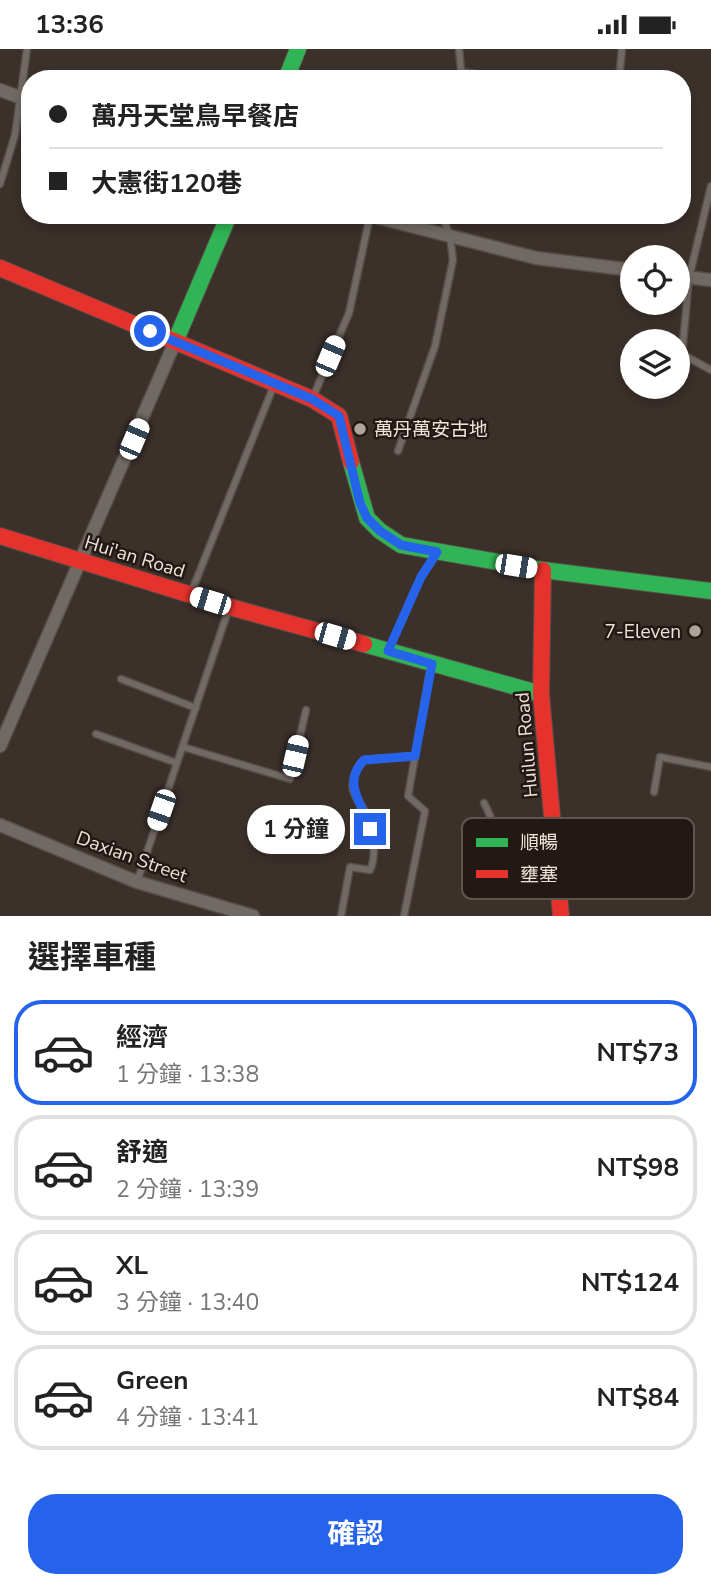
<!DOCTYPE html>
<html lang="zh-TW">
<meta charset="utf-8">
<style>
:root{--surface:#fff;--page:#f6f6f6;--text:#222;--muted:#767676;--line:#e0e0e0;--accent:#2563eb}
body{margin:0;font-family:"Nunito Sans","Noto Sans TC",sans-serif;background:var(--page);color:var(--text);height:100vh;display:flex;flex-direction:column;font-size:26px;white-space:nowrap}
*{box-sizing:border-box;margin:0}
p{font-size:23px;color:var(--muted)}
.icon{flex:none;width:38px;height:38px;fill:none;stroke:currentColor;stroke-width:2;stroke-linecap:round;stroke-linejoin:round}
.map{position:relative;height:867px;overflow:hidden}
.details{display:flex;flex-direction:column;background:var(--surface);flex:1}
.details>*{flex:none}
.banner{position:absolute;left:21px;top:21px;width:670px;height:154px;border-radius:28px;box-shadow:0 4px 10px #0003;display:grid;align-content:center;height:154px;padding:0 28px;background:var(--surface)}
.tools{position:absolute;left:620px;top:196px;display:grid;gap:14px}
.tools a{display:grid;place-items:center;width:70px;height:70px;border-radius:50%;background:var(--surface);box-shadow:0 4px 10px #0003;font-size:35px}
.end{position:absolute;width:32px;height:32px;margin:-16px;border:9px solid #2563eb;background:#fff;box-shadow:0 0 0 4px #fff}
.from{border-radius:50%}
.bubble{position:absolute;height:49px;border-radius:24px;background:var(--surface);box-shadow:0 4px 10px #0003;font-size:23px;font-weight:700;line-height:49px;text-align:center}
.car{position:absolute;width:21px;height:42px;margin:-21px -10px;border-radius:9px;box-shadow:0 0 5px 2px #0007;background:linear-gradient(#fff 24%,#345 0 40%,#fff 0 76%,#345 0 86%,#fff 0)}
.banner b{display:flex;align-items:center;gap:24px;height:66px;font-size:26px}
.banner b+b{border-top:2px solid var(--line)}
.banner i{width:18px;height:18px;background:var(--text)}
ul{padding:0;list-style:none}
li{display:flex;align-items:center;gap:21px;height:105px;margin:0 14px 10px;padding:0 14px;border:4px solid var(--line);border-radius:28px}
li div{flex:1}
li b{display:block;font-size:26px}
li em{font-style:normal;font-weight:700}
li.current{border-color:var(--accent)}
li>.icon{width:63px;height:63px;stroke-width:1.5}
h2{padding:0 28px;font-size:32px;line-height:84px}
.primary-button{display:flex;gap:14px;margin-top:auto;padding:14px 28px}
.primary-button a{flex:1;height:80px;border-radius:28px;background:var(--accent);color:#fff;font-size:28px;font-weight:700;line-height:80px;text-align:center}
.status{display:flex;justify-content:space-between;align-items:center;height:49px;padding:0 35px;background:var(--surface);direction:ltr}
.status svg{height:19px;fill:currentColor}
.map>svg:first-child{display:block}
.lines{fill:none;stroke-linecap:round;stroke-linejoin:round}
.lane-casing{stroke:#564d47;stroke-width:9}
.street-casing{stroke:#564d47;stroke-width:15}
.fast-casing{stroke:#564d47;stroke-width:18}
.jam-casing{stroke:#564d47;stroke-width:18}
.lane{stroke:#716964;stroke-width:6}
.street{stroke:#716964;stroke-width:12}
.fast{stroke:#30b455;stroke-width:16}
.jam{stroke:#e5322d;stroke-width:16}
.route{stroke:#2563eb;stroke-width:9}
.poi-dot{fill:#afa39c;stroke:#221914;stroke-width:2.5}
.labels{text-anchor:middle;stroke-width:5;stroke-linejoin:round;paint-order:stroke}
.poi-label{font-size:19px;fill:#ede1d9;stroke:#221914;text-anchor:start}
.street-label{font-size:19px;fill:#ede1d9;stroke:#221914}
.key{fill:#221914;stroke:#5f554f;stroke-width:2}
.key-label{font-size:19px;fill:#ede1d9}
</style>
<div class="status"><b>13:36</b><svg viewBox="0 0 49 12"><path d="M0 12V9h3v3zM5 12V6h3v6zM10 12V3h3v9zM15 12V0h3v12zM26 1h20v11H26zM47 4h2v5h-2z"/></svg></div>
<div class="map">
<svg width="711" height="867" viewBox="0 0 711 867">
<rect width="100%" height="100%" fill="#3b302a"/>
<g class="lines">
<g class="lane-casing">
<g id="lane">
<path d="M459 0 462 30"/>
<path d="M620 21 622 0"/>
<path d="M462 23 510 30"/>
<path d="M0 135 15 86 27 0"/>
<path d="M711 137 689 229 682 305 711 321"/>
<path d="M313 348 349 264 370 167"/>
<path d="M398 402 435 297 453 211 450 187 442 166"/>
<path d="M191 544 274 336"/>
<path d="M389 600 421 528 435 507"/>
<path d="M121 630 196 659"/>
<path d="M96 685 177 714"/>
<path d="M183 698 290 730 306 661"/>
<path d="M654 743 660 708 711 718"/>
<path d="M484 754C492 768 494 782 504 794L550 796"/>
<path d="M137 833 229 559"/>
<path d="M341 867 350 818 370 821C378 804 372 777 364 761 361 755 354 747 353 741 351 730 357 718 364 711L415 707"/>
<path d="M404 867 425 762 408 747 431 617"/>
</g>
</g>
<g class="street-casing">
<g id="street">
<path d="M0 41 30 52"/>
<path d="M368 166 536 209 632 221"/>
<path d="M677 227 711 231"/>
<path d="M0 697 175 293"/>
<path d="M0 776 137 833 253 867"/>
</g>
</g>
<g class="fast-casing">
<g id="fast">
<path d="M286 30 298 0"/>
<path d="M175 293 229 166"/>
<path d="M351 413 367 469 380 482 401 496 543 521 711 542"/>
<path d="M364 595 541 645"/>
</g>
</g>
<g class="jam-casing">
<g id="jam">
<path d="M0 219 312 350 339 367 351 413"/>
<path d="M0 487 230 558 364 595"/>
<path d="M543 521 541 645 561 867"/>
</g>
</g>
<use href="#lane" class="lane"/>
<use href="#street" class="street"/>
<use href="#fast" class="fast"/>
<use href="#jam" class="jam"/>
</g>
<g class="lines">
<path class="route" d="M150 282 312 350 339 367 360 454 367 469 380 482 401 496 437 503 421 528 388 602 432 615 415 707 364 711C341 735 363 754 370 780"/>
</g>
<g class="poi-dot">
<circle cx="360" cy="380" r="7"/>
<circle cx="695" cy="582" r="7"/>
</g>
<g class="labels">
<g class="poi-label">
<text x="374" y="387">萬丹萬安古地</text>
<text x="681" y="589" text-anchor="end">7-Eleven</text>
</g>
<g class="street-label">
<text transform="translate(135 507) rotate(17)" y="7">Hui'an Road</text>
<text transform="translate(526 696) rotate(-95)" y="7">Huilun Road</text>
<text transform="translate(132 807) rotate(20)" y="7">Daxian Street</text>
</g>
</g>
<rect x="462" y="769" width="232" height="81" rx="10" class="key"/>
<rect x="476" y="789" width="32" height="9" fill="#30b455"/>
<rect x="476" y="821" width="32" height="8" fill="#e5322d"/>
<g class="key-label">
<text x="520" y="800">順暢</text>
<text x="520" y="832">壅塞</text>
</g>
</svg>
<div class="tools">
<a><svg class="icon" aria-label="locate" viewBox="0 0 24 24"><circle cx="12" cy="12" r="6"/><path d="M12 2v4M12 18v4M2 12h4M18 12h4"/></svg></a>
<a><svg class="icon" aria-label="layers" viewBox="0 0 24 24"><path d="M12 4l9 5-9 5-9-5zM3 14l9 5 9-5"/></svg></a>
</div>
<i class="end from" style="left:150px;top:282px"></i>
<i class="end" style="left:370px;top:780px"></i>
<div class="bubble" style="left:247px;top:756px;width:98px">1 分鐘</div>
<i class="car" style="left:330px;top:307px;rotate:23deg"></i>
<i class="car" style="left:134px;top:390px;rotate:23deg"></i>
<i class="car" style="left:516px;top:517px;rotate:99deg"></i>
<i class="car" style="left:210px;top:552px;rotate:287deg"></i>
<i class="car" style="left:335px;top:587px;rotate:106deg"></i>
<i class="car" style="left:295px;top:707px;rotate:13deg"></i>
<i class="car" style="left:161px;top:761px;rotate:199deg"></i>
<div class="banner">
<b><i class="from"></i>萬丹天堂鳥早餐店</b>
<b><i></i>大憲街120巷</b>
</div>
</div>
<section class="details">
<h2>選擇車種</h2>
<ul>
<li class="current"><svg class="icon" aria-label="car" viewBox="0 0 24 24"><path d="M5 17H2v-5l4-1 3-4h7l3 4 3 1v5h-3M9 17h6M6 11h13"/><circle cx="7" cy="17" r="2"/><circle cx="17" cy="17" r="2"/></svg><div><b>經濟</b><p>1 分鐘 · 13:38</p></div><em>NT$73</em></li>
<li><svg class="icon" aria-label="car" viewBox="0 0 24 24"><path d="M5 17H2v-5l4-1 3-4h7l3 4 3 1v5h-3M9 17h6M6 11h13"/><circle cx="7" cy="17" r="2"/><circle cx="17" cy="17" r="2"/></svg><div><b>舒適</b><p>2 分鐘 · 13:39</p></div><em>NT$98</em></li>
<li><svg class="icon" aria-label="car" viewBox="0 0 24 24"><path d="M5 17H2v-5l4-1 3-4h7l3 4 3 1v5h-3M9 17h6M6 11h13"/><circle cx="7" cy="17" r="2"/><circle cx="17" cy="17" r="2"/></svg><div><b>XL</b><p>3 分鐘 · 13:40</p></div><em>NT$124</em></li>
<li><svg class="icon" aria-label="car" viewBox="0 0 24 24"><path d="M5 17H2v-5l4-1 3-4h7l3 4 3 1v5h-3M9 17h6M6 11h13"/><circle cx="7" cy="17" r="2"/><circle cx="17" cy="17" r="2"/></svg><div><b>Green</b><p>4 分鐘 · 13:41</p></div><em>NT$84</em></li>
</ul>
<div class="primary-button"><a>確認</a></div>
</section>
